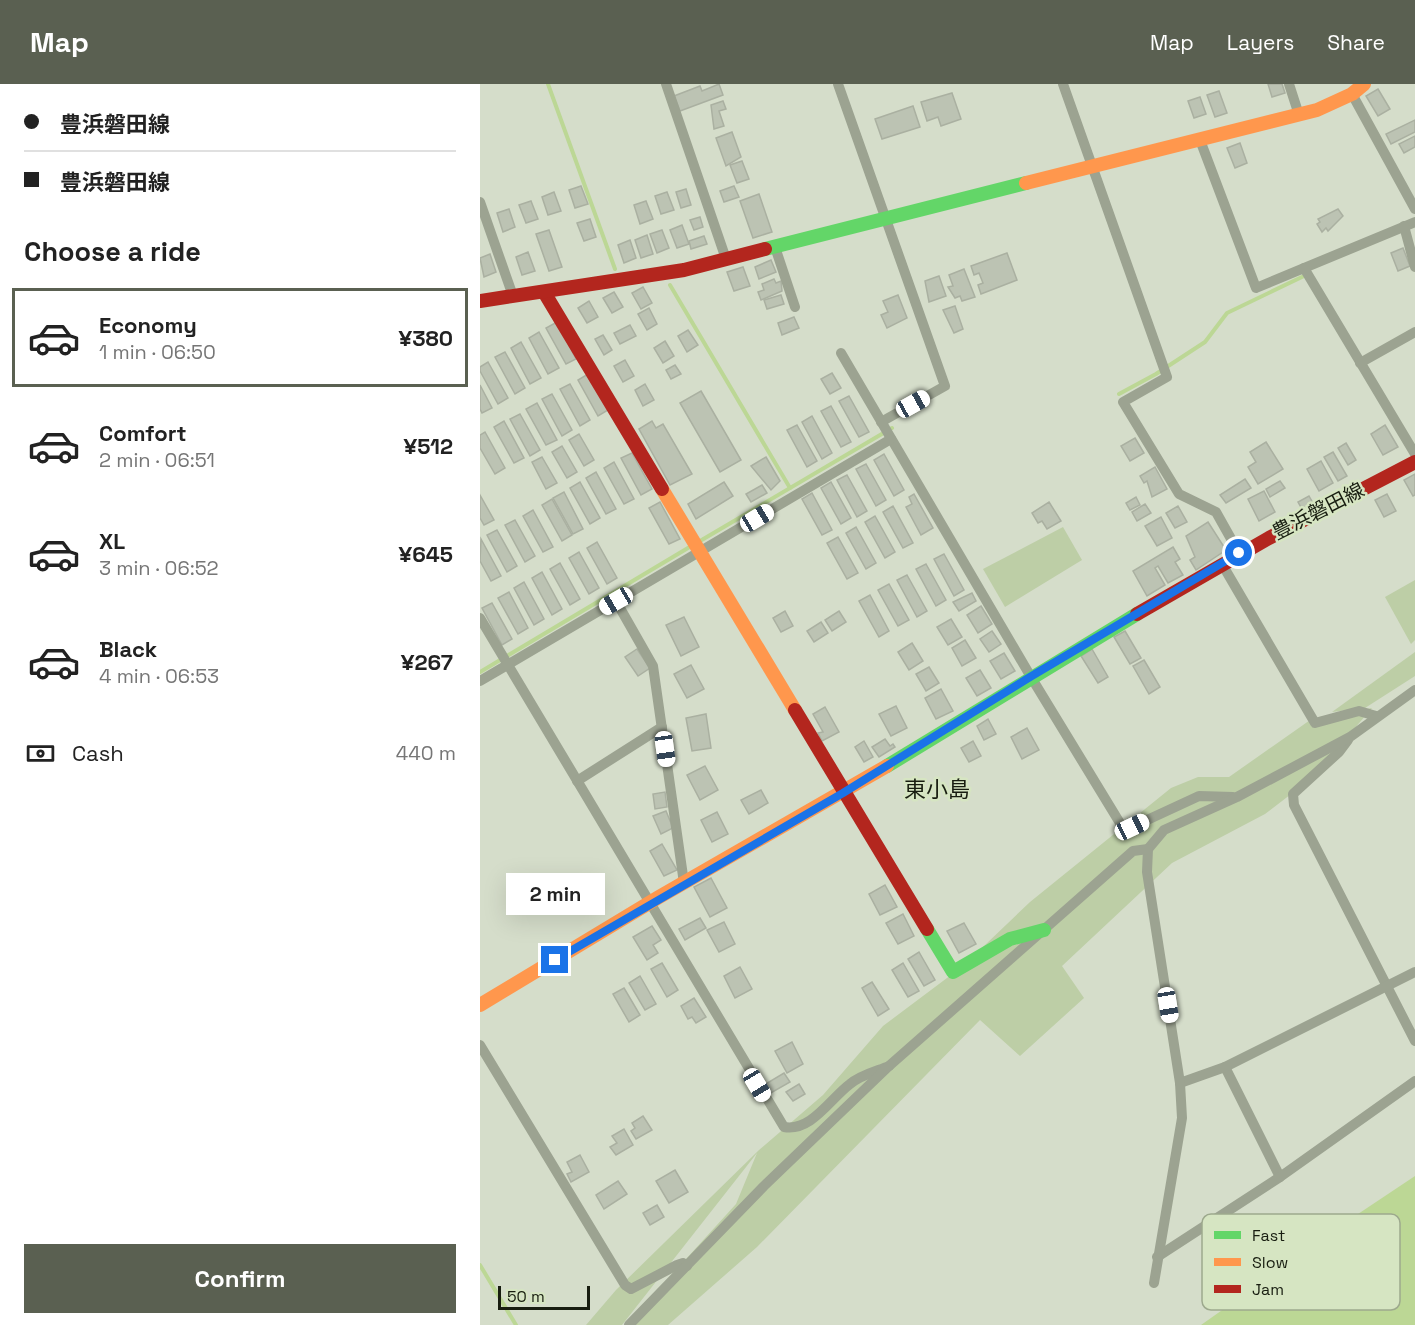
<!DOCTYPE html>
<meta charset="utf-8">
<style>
:root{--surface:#fff;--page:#f6f6f6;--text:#222;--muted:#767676;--line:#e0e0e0;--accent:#5a6051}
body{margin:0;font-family:"Space Grotesk","Noto Sans JP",sans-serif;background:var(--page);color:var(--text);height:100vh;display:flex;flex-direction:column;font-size:22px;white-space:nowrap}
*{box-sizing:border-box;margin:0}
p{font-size:20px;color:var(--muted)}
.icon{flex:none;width:33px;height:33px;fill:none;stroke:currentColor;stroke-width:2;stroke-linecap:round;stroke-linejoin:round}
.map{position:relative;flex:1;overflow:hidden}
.drawer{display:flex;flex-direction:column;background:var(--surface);width:480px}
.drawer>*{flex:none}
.top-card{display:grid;align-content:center;height:132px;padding:0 24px;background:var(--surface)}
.scale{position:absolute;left:18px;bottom:15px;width:92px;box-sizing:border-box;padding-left:6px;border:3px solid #181d10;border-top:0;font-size:16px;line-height:21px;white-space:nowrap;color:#181d10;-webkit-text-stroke:4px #d6e5c2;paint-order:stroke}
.end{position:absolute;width:27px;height:27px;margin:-14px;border:8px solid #1a73e8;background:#fff;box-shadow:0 0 0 3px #fff}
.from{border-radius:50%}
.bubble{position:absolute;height:42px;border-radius:0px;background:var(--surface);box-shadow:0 6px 24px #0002;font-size:20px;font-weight:700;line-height:42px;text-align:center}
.car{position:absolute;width:18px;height:36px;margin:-18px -9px;border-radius:8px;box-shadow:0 0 4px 2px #0007;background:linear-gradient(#fff 24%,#345 0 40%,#fff 0 76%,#345 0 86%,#fff 0)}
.top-card b{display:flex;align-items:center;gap:21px;height:57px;font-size:22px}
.top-card b+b{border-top:2px solid var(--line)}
.top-card i{width:15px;height:15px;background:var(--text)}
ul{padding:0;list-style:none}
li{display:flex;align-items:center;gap:18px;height:99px;margin:0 12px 9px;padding:0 12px;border:3px solid transparent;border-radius:0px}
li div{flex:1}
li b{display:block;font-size:22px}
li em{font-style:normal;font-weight:700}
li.on{border-color:var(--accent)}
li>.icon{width:54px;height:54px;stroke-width:1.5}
h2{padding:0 24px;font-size:27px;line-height:72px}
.pay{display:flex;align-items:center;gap:15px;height:66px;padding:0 24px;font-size:22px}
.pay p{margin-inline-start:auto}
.primary-button{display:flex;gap:12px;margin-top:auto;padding:12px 24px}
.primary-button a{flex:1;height:69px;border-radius:0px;background:var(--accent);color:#fff;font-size:24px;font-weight:700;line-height:69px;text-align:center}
header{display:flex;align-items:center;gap:36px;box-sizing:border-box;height:84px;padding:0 30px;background:var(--accent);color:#fff}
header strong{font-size:28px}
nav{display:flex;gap:33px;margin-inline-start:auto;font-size:21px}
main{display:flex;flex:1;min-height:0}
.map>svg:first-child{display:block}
.green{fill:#bdcea6}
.water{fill:#bcd795}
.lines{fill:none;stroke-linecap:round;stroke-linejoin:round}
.stream{stroke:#bcd795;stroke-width:4}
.building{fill:#bcc3b3;stroke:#aab0a1;stroke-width:1.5}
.street{stroke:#9ca391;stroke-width:10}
.fast{stroke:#63d668;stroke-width:14}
.slow{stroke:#ff974d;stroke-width:14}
.jam{stroke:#b3261e;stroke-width:14}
.route{stroke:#1a73e8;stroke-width:8}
.labels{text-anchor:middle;stroke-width:5;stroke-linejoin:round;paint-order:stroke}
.street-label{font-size:20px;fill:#181d10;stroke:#d6e5c2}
.quarter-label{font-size:22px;fill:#181d10;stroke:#d6e5c2}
.key{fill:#d6e5c2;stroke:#9da98d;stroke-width:1.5}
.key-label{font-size:16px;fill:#181d10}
</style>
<header>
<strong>Map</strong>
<nav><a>Map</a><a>Layers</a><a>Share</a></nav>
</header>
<main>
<section class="drawer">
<div class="top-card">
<b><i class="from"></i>豊浜磐田線</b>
<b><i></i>豊浜磐田線</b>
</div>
<h2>Choose a ride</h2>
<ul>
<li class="on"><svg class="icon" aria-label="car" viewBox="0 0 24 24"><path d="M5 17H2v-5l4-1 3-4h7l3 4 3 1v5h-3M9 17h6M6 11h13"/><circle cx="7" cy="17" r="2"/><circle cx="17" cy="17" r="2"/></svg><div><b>Economy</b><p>1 min · 06:50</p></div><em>¥380</em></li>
<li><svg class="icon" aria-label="car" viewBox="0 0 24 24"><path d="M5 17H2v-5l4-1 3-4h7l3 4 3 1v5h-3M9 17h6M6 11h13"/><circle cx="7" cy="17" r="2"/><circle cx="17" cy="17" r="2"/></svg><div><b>Comfort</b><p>2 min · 06:51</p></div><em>¥512</em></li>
<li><svg class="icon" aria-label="car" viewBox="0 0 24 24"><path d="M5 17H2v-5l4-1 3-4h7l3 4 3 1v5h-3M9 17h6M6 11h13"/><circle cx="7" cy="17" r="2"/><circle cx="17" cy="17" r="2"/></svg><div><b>XL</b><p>3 min · 06:52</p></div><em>¥645</em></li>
<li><svg class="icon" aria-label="car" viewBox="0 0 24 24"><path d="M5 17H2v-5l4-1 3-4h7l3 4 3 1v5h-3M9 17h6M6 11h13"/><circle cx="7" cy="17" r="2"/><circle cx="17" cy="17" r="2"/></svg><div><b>Black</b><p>4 min · 06:53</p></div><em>¥267</em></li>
</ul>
<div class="pay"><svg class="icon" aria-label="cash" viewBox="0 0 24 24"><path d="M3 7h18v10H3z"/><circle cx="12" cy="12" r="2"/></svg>Cash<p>440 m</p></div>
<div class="primary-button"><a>Confirm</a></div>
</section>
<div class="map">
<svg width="935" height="1241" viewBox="0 0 935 1241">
<rect width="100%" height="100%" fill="#d5ddca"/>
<g class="green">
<path d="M583 443 602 476 525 523 503 485Z"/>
<path d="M935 496V556L931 560 905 513Z"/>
<path d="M935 568V592L885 624 852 628Z"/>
<path d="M892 624 832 694 785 730 692 779 582 882 604 914 540 972 500 936 277 1163 188 1241H146L256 1120 277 1069 142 1241H106L136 1206 279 1066 343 1011 403 942 483 882 550 818 691 704 718 693H749L833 634Z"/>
</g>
<path class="water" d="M935 1092V1241H721L789 1193 779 1181 777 1165 809 1142 836 1158Z"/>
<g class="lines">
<g class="stream">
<path d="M68 0 135 185"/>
<path d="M190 201 310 404"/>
<path d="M639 310 676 290 725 258 747 229 824 192"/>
<path d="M220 457 412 344"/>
<path d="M0 588 213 461"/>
<path d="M0 1181 36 1241"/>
</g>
</g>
<g class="building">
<path d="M239 0 243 11 200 27 194 12 220 2 222 7Z"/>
<path d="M788 0H802L805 9 792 13Z"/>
<path d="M898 5 910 25 898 32 886 12Z"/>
<path d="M739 7 747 29 735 33 727 11Z"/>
<path d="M472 9 481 35 461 42 458 33 447 37 441 18Z"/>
<path d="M720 13 726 30 714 34 708 17Z"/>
<path d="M243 17 246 25 239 27 244 42 234 45 231 21Z"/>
<path d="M433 22 440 43 402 55 395 35Z"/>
<path d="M935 36V48L911 60 906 50Z"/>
<path d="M252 48 261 73 246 82 236 54Z"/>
<path d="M935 52V63L924 69 919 60Z"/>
<path d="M760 59 767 79 755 84 747 64Z"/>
<path d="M262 77 269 95 257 99 250 81Z"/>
<path d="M101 102 108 120 95 124 89 106Z"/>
<path d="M254 102 259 113 244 118 240 107Z"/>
<path d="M206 105 211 121 201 124 196 108Z"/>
<path d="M74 108 81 127 68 131 62 113Z"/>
<path d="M187 108 194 126 181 130 175 112Z"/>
<path d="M279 110 292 148 273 154 260 117Z"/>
<path d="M51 117 58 135 46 139 39 121Z"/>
<path d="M166 117 173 135 160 140 154 121Z"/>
<path d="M29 125 35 143 23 148 17 129Z"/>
<path d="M858 125 863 132 848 147 846 144 842 148 837 140 840 138 838 135Z"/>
<path d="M220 133 223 143 214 146 210 136Z"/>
<path d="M110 135 116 153 104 157 97 139Z"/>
<path d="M202 141 209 160 197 164 190 146Z"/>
<path d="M69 146 82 183 69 187 56 150Z"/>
<path d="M182 146 189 164 177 169 170 150Z"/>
<path d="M167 151 173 170 161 174 155 156Z"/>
<path d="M224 152 227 160 211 165 209 157Z"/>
<path d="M150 156 156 174 144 179 138 161Z"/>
<path d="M923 164 930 182 918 187 911 169Z"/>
<path d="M48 168 55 187 42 191 36 173Z"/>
<path d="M527 169 537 196 501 210 498 201 503 199 499 189 494 191 491 182Z"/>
<path d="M10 170 16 188 4 193 0 174Z"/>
<path d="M291 176 296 188 279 195 275 183Z"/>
<path d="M263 183 270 202 254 207 247 188Z"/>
<path d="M484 185 495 213 482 217 480 212 475 214 468 203 473 202 469 191Z"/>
<path d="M459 192 466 212 449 218 445 197Z"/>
<path d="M294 195 296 199 301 197 302 207 281 216 278 208 284 206 282 200Z"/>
<path d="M163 203 172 219 161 225 152 209Z"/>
<path d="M134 208 143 223 132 229 123 214Z"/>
<path d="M301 211 304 220 287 225 284 216Z"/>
<path d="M418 211 427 234 407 244 401 231 408 228 403 217Z"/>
<path d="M109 217 118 233 107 239 98 224Z"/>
<path d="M475 222 483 245 474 249 463 226Z"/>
<path d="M169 224 177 240 167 246 158 230Z"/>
<path d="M314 233 319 244 302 251 298 239Z"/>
<path d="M77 238 96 275 86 280 66 244Z"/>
<path d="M150 241 156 252 140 260 134 249Z"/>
<path d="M208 246 218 261 207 268 198 252Z"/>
<path d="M59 248 79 284 68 290 49 254Z"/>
<path d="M123 251 132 266 124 271 115 255Z"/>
<path d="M185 257 194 272 183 279 174 264Z"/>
<path d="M41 258 61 294 50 300 31 264Z"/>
<path d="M25 268 45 304 35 310 15 273Z"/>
<path d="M145 276 154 292 143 298 134 282Z"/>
<path d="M8 278 28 314 18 320 0 287V283Z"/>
<path d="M195 281 201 290 191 295 186 286Z"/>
<path d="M352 289 361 304 350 310 341 295Z"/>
<path d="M108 290 128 326 118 332 98 296Z"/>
<path d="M90 300 110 336 100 342 80 305Z"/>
<path d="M165 300 174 316 163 322 155 306Z"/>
<path d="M0 301 12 324 2 329 0 325Z"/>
<path d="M221 307 261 376 240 388 200 319Z"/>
<path d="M72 310 92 346 82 352 62 315Z"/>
<path d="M369 312 389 348 379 353 359 317Z"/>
<path d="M57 319 77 356 66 361 46 325Z"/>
<path d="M351 322 371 358 361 363 341 327Z"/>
<path d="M40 330 60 366 50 372 30 335Z"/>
<path d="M332 332 352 369 342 375 322 338Z"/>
<path d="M24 337 44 374 34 379 14 343Z"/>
<path d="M172 337 176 344 183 340 212 390 190 401 159 345Z"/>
<path d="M317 341 337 377 327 383 307 346Z"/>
<path d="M905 341 918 363 903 371 891 350Z"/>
<path d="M5 348 25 384 15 390 0 364V351Z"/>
<path d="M99 350 114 376 104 382 89 356Z"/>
<path d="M655 354 664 369 650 377 641 362Z"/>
<path d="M786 358 803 385 778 400 768 383 776 378 770 368Z"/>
<path d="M866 359 876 376 868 381 858 364Z"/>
<path d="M82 362 97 388 87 394 72 368Z"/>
<path d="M853 368 867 392 858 397 844 373Z"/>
<path d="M152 369 172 405 161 411 141 374Z"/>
<path d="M404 370 424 406 414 412 394 376Z"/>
<path d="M62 373 77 399 66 405 52 378Z"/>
<path d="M286 373 300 397 291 406 271 382Z"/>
<path d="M841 377 853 399 839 407 827 385Z"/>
<path d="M134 378 154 415 144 420 124 384Z"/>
<path d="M386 380 406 416 396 422 376 385Z"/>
<path d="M675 383 687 405 672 413 667 397 664 399 660 392Z"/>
<path d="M116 388 136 425 126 430 106 394Z"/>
<path d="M935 390V411L933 412 924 396Z"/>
<path d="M367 391 387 427 377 433 357 396Z"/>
<path d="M765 395 771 404 746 419 740 411Z"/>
<path d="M800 397 805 404 790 413 786 405Z"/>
<path d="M100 398 120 434 110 440 90 404Z"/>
<path d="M244 398 253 412 216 435 208 420Z"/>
<path d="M351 398 371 434 361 440 341 404Z"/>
<path d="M282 401 287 409 271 418 266 410Z"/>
<path d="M784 407 795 428 779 437 768 415Z"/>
<path d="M84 408 103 445 93 450 73 414Z"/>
<path d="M332 409 352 446 342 451 322 415Z"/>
<path d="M434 410 453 444 441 451 426 423 432 420 429 413Z"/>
<path d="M907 410 916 427 904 433 895 416Z"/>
<path d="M0 411 14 436 4 441 0 434Z"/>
<path d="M829 412 833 419 822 425 818 418Z"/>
<path d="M656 413 660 421 650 426 646 419Z"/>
<path d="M72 415 92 451 82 457 62 421Z"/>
<path d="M180 418 200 455 189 460 169 424Z"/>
<path d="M569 418 581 437 567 445 562 437 558 439 552 429Z"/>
<path d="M665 420 671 429 657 437 652 428Z"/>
<path d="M413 422 433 459 423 464 403 428Z"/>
<path d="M698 422 707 438 695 444 686 429Z"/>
<path d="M53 426 73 463 63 468 43 432Z"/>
<path d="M395 432 415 468 405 474 385 438Z"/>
<path d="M681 433 692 454 677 462 665 442Z"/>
<path d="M35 436 55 472 45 478 25 441Z"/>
<path d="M728 438 746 466 716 486 710 476 715 473 706 452Z"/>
<path d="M376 443 396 479 386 485 366 449Z"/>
<path d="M17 446 37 482 27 488 7 451Z"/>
<path d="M358 453 378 489 367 495 347 459Z"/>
<path d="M1 455 21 492 11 497 0 477Z"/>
<path d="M117 458 137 494 127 500 107 464Z"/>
<path d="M693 463 700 475 695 478 703 491 688 499 678 482 675 484 685 501 667 512 653 487Z"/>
<path d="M99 468 119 504 109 510 89 474Z"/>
<path d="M464 470 484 506 474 512 454 475Z"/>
<path d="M80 479 100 515 90 521 70 485Z"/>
<path d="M446 480 466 516 456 522 436 485Z"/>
<path d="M62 488 82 525 72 531 52 494Z"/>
<path d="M427 491 447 527 437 533 417 496Z"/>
<path d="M44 498 64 535 54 541 34 504Z"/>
<path d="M409 500 429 536 418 542 398 506Z"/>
<path d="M29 508 48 544 38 550 18 514Z"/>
<path d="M492 509 496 517 479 527 473 518Z"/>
<path d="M390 511 409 547 399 553 379 517Z"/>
<path d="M12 519 32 555 22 561 2 524Z"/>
<path d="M501 522 512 540 498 549 487 531Z"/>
<path d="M305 527 313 542 301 548 293 534Z"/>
<path d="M359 527 366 538 352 547 345 536Z"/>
<path d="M204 533 219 563 201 572 186 541Z"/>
<path d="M471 535 482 553 468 561 457 543Z"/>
<path d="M341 538 348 549 334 558 327 547Z"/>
<path d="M512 547 521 560 509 568 500 555Z"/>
<path d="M645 547 661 574 650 580 634 553Z"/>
<path d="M485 556 496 574 482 582 472 564Z"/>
<path d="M432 559 443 577 429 586 418 568Z"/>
<path d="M157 565 170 584 158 592 145 573Z"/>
<path d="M612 565 628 593 618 599 601 572Z"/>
<path d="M524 569 535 587 521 595 510 577Z"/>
<path d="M664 576 680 603 669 610 653 582Z"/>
<path d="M211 581 224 605 207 614 194 590Z"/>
<path d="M449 583 459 599 446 607 436 590Z"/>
<path d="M500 586 511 604 497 612 486 594Z"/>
<path d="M461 605 473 627 456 635 445 614Z"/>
<path d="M416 622 427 644 411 652 399 630Z"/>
<path d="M345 623 359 648 342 657 338 649 343 648 333 630Z"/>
<path d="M226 630 231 664 212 667 206 634Z"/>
<path d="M508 635 516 650 504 656 497 642Z"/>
<path d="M547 644 559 666 542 675 531 653Z"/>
<path d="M405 655 410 662 413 660 415 663 399 673 392 663Z"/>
<path d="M384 657 393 673 384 678 375 663Z"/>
<path d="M493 657 501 672 489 678 481 664Z"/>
<path d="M225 682 238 706 220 716 207 691Z"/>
<path d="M281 706 288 719 269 730 261 716Z"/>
<path d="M185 708 187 723 175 725 173 710Z"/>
<path d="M186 727 193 744 181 750 173 732Z"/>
<path d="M237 728 248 750 232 758 221 736Z"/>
<path d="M182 760 197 786 184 792 170 767Z"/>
<path d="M231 794 247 824 230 833 214 803Z"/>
<path d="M405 801 417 823 400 831 389 810Z"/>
<path d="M423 830 434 852 418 860 406 839Z"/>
<path d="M220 834 226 844 205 856 199 845Z"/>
<path d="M244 838 255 860 239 868 227 846Z"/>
<path d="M484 839 496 860 479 869 467 847Z"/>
<path d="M172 842 181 856 173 861 178 869 167 876 153 853Z"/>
<path d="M439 868 455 896 444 902 428 875Z"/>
<path d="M182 879 198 906 187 913 171 885Z"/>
<path d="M423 879 439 907 428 913 412 886Z"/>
<path d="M260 883 272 905 255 914 244 892Z"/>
<path d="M160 892 176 920 165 926 149 899Z"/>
<path d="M392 898 409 925 398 932 382 904Z"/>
<path d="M144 904 160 931 149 938 133 910Z"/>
<path d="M214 914 226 933 216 939 212 933 208 935 201 922Z"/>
<path d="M312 958 323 980 307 989 295 967Z"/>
<path d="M304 989 310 998 289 1010 284 1001Z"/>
<path d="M319 1000 325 1010 313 1017 306 1008Z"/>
<path d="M163 1032 172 1046 156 1055 151 1047 155 1044 152 1039Z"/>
<path d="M144 1045 153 1061 136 1071 130 1063 137 1059 132 1052Z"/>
<path d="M100 1071 109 1088 91 1098 87 1090 92 1088 87 1078Z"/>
<path d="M195 1086 208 1108 189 1119 176 1097Z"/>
<path d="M138 1097 147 1110 124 1125 116 1111Z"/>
<path d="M177 1121 184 1133 170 1141 163 1129Z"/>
</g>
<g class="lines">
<g class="street">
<path d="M186 0 246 175"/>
<path d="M358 0 465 302 401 338"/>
<path d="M583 0 687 293 643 318 699 410 736 428 759 469"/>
<path d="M809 0 819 31"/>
<path d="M872 10 935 125"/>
<path d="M720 56 776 204 935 138"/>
<path d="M0 118 33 212"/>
<path d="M924 142 935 183"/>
<path d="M295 163 315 223"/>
<path d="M824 184 935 370"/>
<path d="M361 269 551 593 643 744 652 743 719 712 753 713"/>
<path d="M880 279 935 248"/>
<path d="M742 480 835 639 879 627 896 632"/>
<path d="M136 517 173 582 204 799"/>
<path d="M0 534 304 1043C331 1048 350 1015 370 1000 380 991 397 987 409 982"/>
<path d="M0 597 411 355"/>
<path d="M868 656 859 668 813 710 814 721 935 957"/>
<path d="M97 697 182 643"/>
<path d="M0 961 145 1201 151 1205 197 1181 203 1179 207 1182"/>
<path d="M745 983 800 1093"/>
<path d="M700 999 745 983 935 888"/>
<path d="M677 1173 800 1093 935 997"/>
<path d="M674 1199 702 1034 700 999 667 788 668 765 684 746 757 713 870 653 935 606"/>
<path d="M149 1241 284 1102 409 982 653 767 668 765"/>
</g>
<g class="fast">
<path d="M285 165 546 99"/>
<path d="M407 682 657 530"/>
<path d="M447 845 473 888 530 855 564 846"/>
</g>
<g class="slow">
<path d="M546 99 837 26 872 10 884 0"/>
<path d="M182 405 315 626"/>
<path d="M0 921 179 813 407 682"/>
</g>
<g class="jam">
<path d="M64 208 182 405"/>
<path d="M0 217 204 186 285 165"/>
<path d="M657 530 789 454 935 378"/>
<path d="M315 626 447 845"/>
</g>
</g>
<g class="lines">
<path class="route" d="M75 876 363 709 550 593 759 469"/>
</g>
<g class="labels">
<g class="street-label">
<text transform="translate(838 427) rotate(-27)" y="7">豊浜磐田線</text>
</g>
<g class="quarter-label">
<text x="457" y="713">東小島</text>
</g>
</g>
<rect x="722" y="1130" width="198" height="96" rx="9" class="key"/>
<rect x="734" y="1147" width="27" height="8" fill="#63d668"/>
<rect x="734" y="1174" width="27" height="8" fill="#ff974d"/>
<rect x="734" y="1201" width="27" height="8" fill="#b3261e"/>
<g class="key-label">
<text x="772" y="1157">Fast</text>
<text x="772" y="1184">Slow</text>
<text x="772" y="1211">Jam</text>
</g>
</svg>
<div class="scale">50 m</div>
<i class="end from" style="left:759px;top:469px"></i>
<i class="end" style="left:75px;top:876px"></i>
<div class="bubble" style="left:26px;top:789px;width:99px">2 min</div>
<i class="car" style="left:433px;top:320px;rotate:61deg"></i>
<i class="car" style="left:277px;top:434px;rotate:59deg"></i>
<i class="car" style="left:136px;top:517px;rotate:240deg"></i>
<i class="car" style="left:185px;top:665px;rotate:172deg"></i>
<i class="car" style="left:652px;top:743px;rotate:65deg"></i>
<i class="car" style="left:688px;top:921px;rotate:171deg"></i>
<i class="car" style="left:277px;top:1001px;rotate:149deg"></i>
</div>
</main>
